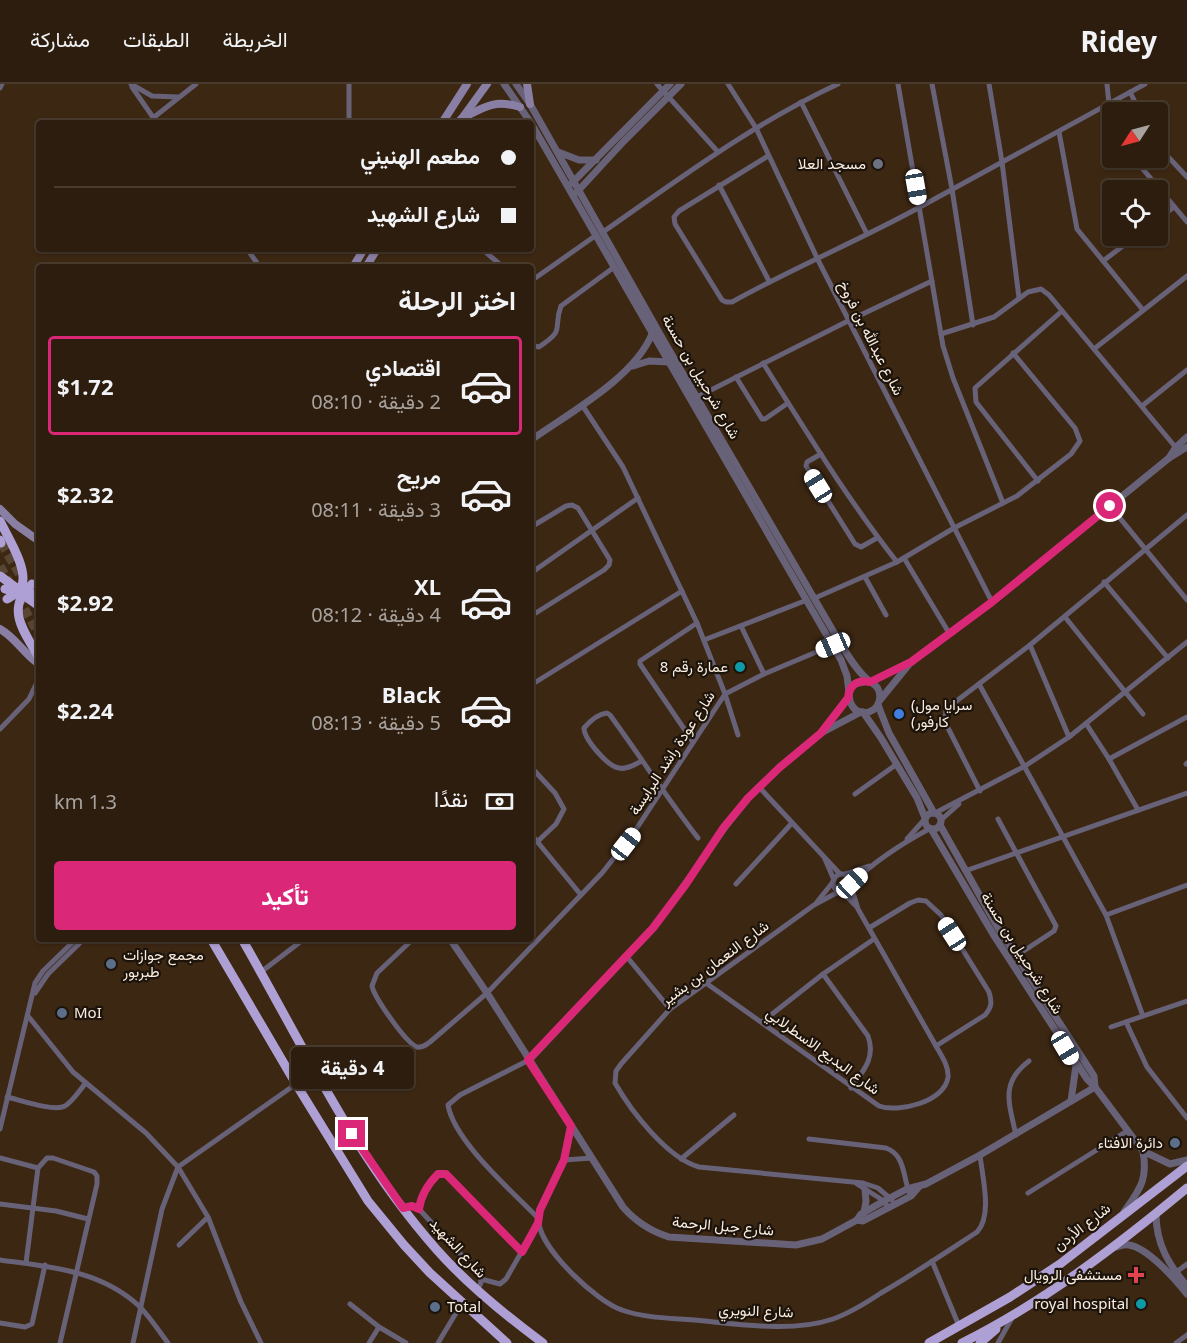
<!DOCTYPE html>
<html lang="ar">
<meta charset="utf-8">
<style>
:root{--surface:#2d1d0e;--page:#392a1c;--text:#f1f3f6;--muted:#a7a29e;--line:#483b2e;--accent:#db2777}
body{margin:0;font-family:"Noto Sans",Vazirmatn,sans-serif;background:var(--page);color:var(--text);direction:rtl;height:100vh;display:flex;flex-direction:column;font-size:22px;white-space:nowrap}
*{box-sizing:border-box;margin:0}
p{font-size:20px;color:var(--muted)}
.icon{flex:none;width:33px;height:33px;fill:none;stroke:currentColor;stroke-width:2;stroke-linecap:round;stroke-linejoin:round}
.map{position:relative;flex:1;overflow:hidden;direction:ltr}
.sheet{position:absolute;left:36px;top:180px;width:498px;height:678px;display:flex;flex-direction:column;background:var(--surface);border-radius:6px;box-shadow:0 2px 4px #0004,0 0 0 2px var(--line);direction:rtl}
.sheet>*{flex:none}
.guide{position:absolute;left:36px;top:36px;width:498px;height:132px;border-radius:6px;box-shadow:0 2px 4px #0004,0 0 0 2px var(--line);direction:rtl;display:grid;align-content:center;height:132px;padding:0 18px;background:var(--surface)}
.needle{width:39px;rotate:234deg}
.controls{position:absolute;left:1102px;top:18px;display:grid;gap:12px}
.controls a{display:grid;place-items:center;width:66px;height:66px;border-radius:6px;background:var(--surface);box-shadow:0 2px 4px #0004,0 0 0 2px var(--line);font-size:30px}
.end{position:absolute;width:27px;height:27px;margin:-14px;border:8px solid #db2777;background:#fff;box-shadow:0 0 0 3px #fff}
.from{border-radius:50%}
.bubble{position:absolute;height:42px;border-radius:6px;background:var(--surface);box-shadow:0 2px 4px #0004,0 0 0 2px var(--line);font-size:20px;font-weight:700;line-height:42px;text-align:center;direction:rtl}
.car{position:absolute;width:18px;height:36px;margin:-18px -9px;border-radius:8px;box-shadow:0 0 4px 2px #0007;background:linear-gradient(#fff 24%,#345 0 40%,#fff 0 76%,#345 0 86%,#fff 0)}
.guide b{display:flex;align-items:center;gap:21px;height:57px;font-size:22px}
.guide b+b{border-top:2px solid var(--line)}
.guide i{width:15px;height:15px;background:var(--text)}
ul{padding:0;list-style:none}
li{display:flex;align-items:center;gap:18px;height:99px;margin:0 12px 9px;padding:0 6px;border:3px solid transparent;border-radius:6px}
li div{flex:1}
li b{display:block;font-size:22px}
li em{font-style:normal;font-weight:700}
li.selected{border-color:var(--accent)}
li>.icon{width:54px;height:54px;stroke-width:1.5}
h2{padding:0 18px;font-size:27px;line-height:72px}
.pay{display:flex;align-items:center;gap:15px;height:66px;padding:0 18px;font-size:22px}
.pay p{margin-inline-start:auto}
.cta{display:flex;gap:12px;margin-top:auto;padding:12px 18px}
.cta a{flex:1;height:69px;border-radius:6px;background:var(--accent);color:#fff;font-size:24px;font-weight:700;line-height:69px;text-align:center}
header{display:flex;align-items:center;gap:36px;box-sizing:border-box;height:84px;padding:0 30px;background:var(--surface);border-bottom:2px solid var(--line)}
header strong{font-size:28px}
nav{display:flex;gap:33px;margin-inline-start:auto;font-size:21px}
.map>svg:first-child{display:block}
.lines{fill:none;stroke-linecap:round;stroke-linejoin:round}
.trunk-tunnel{stroke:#584532;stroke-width:9;stroke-dasharray:9 4.5;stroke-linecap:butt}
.minor{stroke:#686279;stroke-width:5}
.tertiary{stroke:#686279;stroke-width:7}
.secondary{stroke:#897fa4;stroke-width:8}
.trunk{stroke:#aea0d4;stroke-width:9}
.route{stroke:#db2777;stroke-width:8}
.worship-dot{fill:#6b7280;stroke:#1c130a;stroke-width:2}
.culture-dot{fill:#0f9aa8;stroke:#1c130a;stroke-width:2}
.shop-dot{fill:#3f7fe0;stroke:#1c130a;stroke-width:2}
.service-dot{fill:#5c6f8a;stroke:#1c130a;stroke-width:2}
.health-dot{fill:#e0444e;stroke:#1c130a;stroke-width:2}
.labels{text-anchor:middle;stroke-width:4.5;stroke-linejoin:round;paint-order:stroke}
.poi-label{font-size:15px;fill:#faede0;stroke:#1c130a;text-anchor:end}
.street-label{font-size:15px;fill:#faede0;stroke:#1c130a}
</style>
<header>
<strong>Ridey</strong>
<nav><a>الخريطة</a><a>الطبقات</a><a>مشاركة</a></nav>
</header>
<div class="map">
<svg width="1187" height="1259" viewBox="0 0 1187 1259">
<rect width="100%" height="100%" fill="#3c2713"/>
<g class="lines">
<g class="trunk-tunnel">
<path d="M1 459 23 496"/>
<path d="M0 482 9 498"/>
<path d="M18 513 39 551"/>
</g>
<g class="minor">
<path d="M131 0 152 12 178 13"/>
<path d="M349 0V39"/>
<path d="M657 0 718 68"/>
<path d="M728 0 756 44 818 176 992 518"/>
<path d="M898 0 943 262 953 294 1003 419"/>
<path d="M932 0 952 105 973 241"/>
<path d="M989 0 1002 78 1019 214"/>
<path d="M1107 0 1109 20"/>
<path d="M132 3 157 39"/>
<path d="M0 4 2 0"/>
<path d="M1130 8 1140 28"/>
<path d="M801 18 867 150"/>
<path d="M153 34 196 0"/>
<path d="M1059 48 1077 145 1143 226"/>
<path d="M1158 62 1187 93"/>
<path d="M768 72 679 127 674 133 675 140 722 216 726 218H732C793 184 858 157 920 123 995 82 1070 41 1145 0"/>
<path d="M1137 78 1187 138"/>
<path d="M719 101 769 197"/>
<path d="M1158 135 1174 123"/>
<path d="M603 148C679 95 754 39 838 0"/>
<path d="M247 165 260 183"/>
<path d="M482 165 503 183"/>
<path d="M1103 177 1136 152"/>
<path d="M531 197 595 152"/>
<path d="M941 250 994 233 1028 208 1041 205 1049 211 1177 365"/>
<path d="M531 258 534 262 539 263C567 244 552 246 561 222L613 184"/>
<path d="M1094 265 1187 192"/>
<path d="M763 279C806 347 848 416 897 478"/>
<path d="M736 293 762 335H765L788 319"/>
<path d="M697 313 848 237 932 197"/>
<path d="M582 321 623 383 697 539 725 610 738 651"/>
<path d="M1142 322 1187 286"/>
<path d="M821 370 807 378 806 382 855 460 861 463 877 454"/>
<path d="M1038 397 976 318 975 304 1062 227"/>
<path d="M1110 422 1187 516"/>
<path d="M531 443 566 422 572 421 578 424 610 476 609 481 604 486 531 532"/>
<path d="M904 474 949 549"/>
<path d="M531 489 638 414"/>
<path d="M865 493 886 531"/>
<path d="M1104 498 1168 574"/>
<path d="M815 514 897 478 954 444 1017 412 1071 370 1080 357 1075 344 1013 269"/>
<path d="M1065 533 1143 630"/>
<path d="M741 542 764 590"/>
<path d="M704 556 807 516"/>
<path d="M1030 561 1069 653"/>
<path d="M979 600 1106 831 1143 932"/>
<path d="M531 601 682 507"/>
<path d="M1087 641 1109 675 1138 726"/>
<path d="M0 645 29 615 39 594"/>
<path d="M693 658 640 580V577L697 539"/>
<path d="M1109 675 1187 633"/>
<path d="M642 677C635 680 627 686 619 684 608 683 584 655 584 644 590 637 597 630 607 629L610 631C640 672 667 714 698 754"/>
<path d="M1186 680 1187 679"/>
<path d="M531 683 555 709 564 725 556 740 537 758"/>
<path d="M759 703 840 790"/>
<path d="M980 707 945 638 946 625 1030 561 1187 431"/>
<path d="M855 710 897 680"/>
<path d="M935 729 1025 682 1069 653 1187 558"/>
<path d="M998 735 1056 842 1054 847 1016 872"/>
<path d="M941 736 959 720"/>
<path d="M531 750 581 811"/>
<path d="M907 755 924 736"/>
<path d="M825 775 834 796"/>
<path d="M965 787 1187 709"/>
<circle cx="842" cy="799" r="9"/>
<path d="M845 790 869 782"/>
<path d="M852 799C875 777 901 760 929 745"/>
<path d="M736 800 792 739"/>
<path d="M840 807 814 821 670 925 621 980 616 987 615 999C631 1027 667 1074 699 1083L863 1099 878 1104 892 1116"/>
<path d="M842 808 857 823"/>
<path d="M817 818 833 798"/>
<path d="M1106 831 1187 801"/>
<path d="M869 844 910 819 918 816 926 817 941 831 989 908C992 918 992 923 985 931L936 962"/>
<path d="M413 855 377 889 372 902C374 913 406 959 417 963 422 964 426 961 430 958L487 909 602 789 633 750 725 610 764 590 833 561"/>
<path d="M627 873 670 925"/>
<path d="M261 888 304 855"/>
<path d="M823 890 868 952C876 974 863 987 851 1004"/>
<path d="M706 899 879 1022C898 1029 945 1018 948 993 949 982 941 971 936 962L858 825 851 802"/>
<path d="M35 909 48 890 84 855"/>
<path d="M28 932 73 988 146 1049 178 1083 208 1133 241 1218 261 1259"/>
<path d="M762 938 823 890 874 855"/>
<path d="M1126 938 1147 983 1187 1034"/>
<path d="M1111 943 1187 917"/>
<path d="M529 976 460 1011 448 1021C454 1057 512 1107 538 1134"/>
<path d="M7 1013C20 1016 54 1028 65 1022 73 1017 79 1007 85 1000"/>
<path d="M571 1042C570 1054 568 1067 563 1078 556 1094 536 1122 539 1140 543 1167 597 1218 622 1226 644 1234 670 1234 694 1236 737 1240 792 1249 833 1235 850 1229 866 1219 881 1209 914 1190 945 1169 977 1148 993 1131 982 1092 980 1071"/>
<path d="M0 1045 35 899 43 887 76 855"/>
<path d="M1016 1051C1009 1019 1000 999 1029 977"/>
<path d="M809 1055 886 1064C905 1071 903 1092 909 1108"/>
<path d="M0 1074 38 1084"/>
<path d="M681 1075 734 1031"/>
<path d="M564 1076 592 1074"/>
<path d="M857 1100 884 1117 888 1124"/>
<path d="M1028 1109 1127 1047"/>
<path d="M0 1120 56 1127 88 1135"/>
<path d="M403 1124 412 1122 419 1125 477 1188 480 1191 481 1199 477 1206"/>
<path d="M419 1125C421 1111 428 1100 438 1090H446L522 1168"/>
<path d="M179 1161 208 1133"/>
<path d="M0 1176C50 1183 100 1186 139 1222 150 1233 159 1247 168 1259"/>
<path d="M932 1177 959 1242"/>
<path d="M26 1179 38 1084 47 1074H53L94 1088 97 1092V1100L60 1259"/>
<path d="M1175 1189 1187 1180"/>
<path d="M481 1195 500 1200 506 1195 538 1139"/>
<path d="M350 1220 379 1243 406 1259"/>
<path d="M0 1239 25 1243 32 1240 45 1181"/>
<path d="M133 1259 162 1125 178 1083 296 1000"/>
<path d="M369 1259 379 1243"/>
<path d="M438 1259 462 1219"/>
<path d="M998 1259 1012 1234"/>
<path d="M1176 1259 1187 1251"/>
</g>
<g class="tertiary">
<path d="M504 0 531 39"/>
<path d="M516 0 530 20 665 259 839 557C847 570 856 586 868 596 871 599 876 600 878 605 882 612 879 622 873 626 855 637 842 613 854 600L868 597"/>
<path d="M531 39 841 576 847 592 849 608"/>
<path d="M558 68 579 76H596"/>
<path d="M572 99 670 0"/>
<path d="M577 108 624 57 681 0"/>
<path d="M633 282 649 277 669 278"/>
<path d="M531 356C569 329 634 294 652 250"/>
<path d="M1169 374 1176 363 1187 353"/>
<path d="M871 598 908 579"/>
<path d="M880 616 911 578 992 518 1169 374 1187 363"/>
<path d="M878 621 889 649 934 729"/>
<path d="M863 628 881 654 917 714 925 734"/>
<path d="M823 648 861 628"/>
<circle cx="933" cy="737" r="8"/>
<path d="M940 741 998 844 1094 992 1095 1003"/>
<path d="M931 745 993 850 1087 995 1095 1003 1143 1067 1170 1080 1187 1076"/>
<path d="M450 855 487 909 623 1123C636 1138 650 1147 669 1153L796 1161 822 1155 857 1136 861 1130 884 1117 907 1105 926 1100 980 1071 1095 1003"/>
<path d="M529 976 653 844 686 799 725 743 748 714 779 684 821 649 848 614"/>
<path d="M1071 1017 1076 981"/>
<path d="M1124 1128C1140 1105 1148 1096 1143 1067"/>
<path d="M864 1129 866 1117 865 1106"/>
<path d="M1156 1130C1156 1160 1169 1181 1187 1202"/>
<path d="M857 1136 863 1137 911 1112 918 1104"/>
<path d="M1115 1163C1120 1162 1124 1160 1129 1161 1148 1164 1175 1195 1187 1210"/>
</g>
<g class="secondary">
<path d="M527 0 530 20"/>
<path d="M463 33 487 0"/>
<path d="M461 35C484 23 494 15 520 23"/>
<path d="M442 39 467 0"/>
<path d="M353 183 364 165"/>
<path d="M366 183 377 165"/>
<path d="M0 425 15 440 39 457"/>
<path d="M0 545C16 554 24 570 39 580"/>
</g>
<g class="trunk">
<path d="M0 437C7 452 30 487 21 504 18 509 12 512 7 515"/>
<path d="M0 456 1 459"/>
<path d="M0 492 15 503 36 511"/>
<path d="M32 500C4 525 25 548 39 574"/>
<path d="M5 505 22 510 39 522"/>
<path d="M211 855 296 1000 368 1117 404 1161 430 1189 507 1259"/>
<path d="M242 855C303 961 355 1074 437 1166 468 1201 505 1231 543 1259"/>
<path d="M929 1259 1010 1213 1060 1180 1187 1082"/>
<path d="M962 1259C1044 1218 1117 1162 1187 1104"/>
<path d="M980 1259 996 1245"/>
</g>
</g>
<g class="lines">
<path class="route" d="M352 1050 403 1124 412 1122 419 1125C421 1111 428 1100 438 1090H446L522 1168 538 1139 540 1126 564 1076 571 1042 528 976 653 844 686 800 724 743 748 714 779 684 821 649 848 614C849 601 858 595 870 598L911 578 992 518 1110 422"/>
</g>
<circle class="worship-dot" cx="878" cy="80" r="6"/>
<g class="culture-dot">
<circle cx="740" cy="583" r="6"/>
<circle cx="1141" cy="1220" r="6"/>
</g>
<circle class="shop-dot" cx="899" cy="630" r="6"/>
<g class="service-dot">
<circle cx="111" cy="880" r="6"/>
<circle cx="62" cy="929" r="6"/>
<circle cx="1175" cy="1059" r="6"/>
<circle cx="435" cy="1223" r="6"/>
</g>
<path class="health-dot" d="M1133 1182h6v6h6v6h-6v6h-6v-6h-6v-6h6z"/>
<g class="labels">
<g class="poi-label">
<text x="866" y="85">مسجد العلا</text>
<text x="728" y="588">عمارة رقم 8</text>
<text x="911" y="626" text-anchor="start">(سرايا مول<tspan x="911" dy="17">(كارفور</tspan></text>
<text x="123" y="876" text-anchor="start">مجمع جوازات<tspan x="123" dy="17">طبربور</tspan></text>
<text x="74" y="934" text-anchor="start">MoI</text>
<text x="1163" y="1064">دائرة الافتاء</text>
<text x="1122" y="1196">مستشفى الرويال</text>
<text x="1129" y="1225">royal hospital</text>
<text x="447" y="1228" text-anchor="start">Total</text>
</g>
<g class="street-label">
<text transform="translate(871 254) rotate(63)" y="5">شارع عبدالله بن فروخ</text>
<text transform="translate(701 293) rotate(60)" y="5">شارع شرحبيل بن حسنة</text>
<text transform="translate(672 669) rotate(-57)" y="5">شارع عودة راشد البرايسة</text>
<text transform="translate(1022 869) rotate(58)" y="5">شارع شرحبيل بن حسنة</text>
<text transform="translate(715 879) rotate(-37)" y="5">شارع النعمان بن بشير</text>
<text transform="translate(823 967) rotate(36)" y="5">شارع البديع الاسطرلابي</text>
<text transform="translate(723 1142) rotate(5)" y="5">شارع جبل الرحمة</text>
<text transform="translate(1082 1143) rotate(-38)" y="5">شارع الأردن</text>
<text transform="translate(458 1164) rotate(47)" y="5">شارع الشهيد</text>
<text transform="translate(756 1227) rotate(2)" y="5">شارع النويري</text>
</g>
</g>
</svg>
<div class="controls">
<a><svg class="needle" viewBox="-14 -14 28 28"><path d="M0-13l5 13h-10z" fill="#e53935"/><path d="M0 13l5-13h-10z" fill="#a7a29e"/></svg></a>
<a><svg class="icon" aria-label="locate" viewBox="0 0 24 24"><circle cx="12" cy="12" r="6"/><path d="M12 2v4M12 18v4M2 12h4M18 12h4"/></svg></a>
</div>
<i class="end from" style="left:1110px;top:422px"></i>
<i class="end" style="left:352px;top:1050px"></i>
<div class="bubble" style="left:291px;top:963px;width:123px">4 دقيقة</div>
<i class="car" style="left:916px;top:103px;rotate:170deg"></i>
<i class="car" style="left:818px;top:402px;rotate:328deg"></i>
<i class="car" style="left:833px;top:561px;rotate:247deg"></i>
<i class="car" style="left:626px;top:760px;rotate:38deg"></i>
<i class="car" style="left:852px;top:799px;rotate:47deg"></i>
<i class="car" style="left:952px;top:850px;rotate:327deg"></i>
<i class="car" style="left:1065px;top:964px;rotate:149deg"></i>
<div class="guide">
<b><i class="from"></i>مطعم الهنيني</b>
<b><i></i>شارع الشهيد</b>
</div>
<section class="sheet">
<h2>اختر الرحلة</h2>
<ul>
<li class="selected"><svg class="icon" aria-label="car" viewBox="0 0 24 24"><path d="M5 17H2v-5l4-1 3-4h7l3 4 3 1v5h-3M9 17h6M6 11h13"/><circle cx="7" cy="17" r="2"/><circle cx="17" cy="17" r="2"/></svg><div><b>اقتصادي</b><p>2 دقيقة · 08:10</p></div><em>$1.72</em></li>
<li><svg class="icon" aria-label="car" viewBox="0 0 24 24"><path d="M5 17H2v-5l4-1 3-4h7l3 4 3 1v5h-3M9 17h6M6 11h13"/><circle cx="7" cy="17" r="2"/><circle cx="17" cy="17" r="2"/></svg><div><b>مريح</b><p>3 دقيقة · 08:11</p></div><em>$2.32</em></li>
<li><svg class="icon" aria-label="car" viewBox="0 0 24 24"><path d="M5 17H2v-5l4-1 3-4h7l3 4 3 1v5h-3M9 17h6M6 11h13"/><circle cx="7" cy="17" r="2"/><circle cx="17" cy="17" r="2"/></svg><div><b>XL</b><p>4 دقيقة · 08:12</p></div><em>$2.92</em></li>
<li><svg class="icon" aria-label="car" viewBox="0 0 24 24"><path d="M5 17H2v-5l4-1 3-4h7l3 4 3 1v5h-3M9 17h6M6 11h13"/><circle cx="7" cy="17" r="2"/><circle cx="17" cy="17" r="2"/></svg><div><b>Black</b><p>5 دقيقة · 08:13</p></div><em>$2.24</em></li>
</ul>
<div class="pay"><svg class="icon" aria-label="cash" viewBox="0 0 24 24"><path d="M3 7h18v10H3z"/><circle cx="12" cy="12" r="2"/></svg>نقدًا<p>1.3 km</p></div>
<div class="cta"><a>تأكيد</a></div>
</section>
</div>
